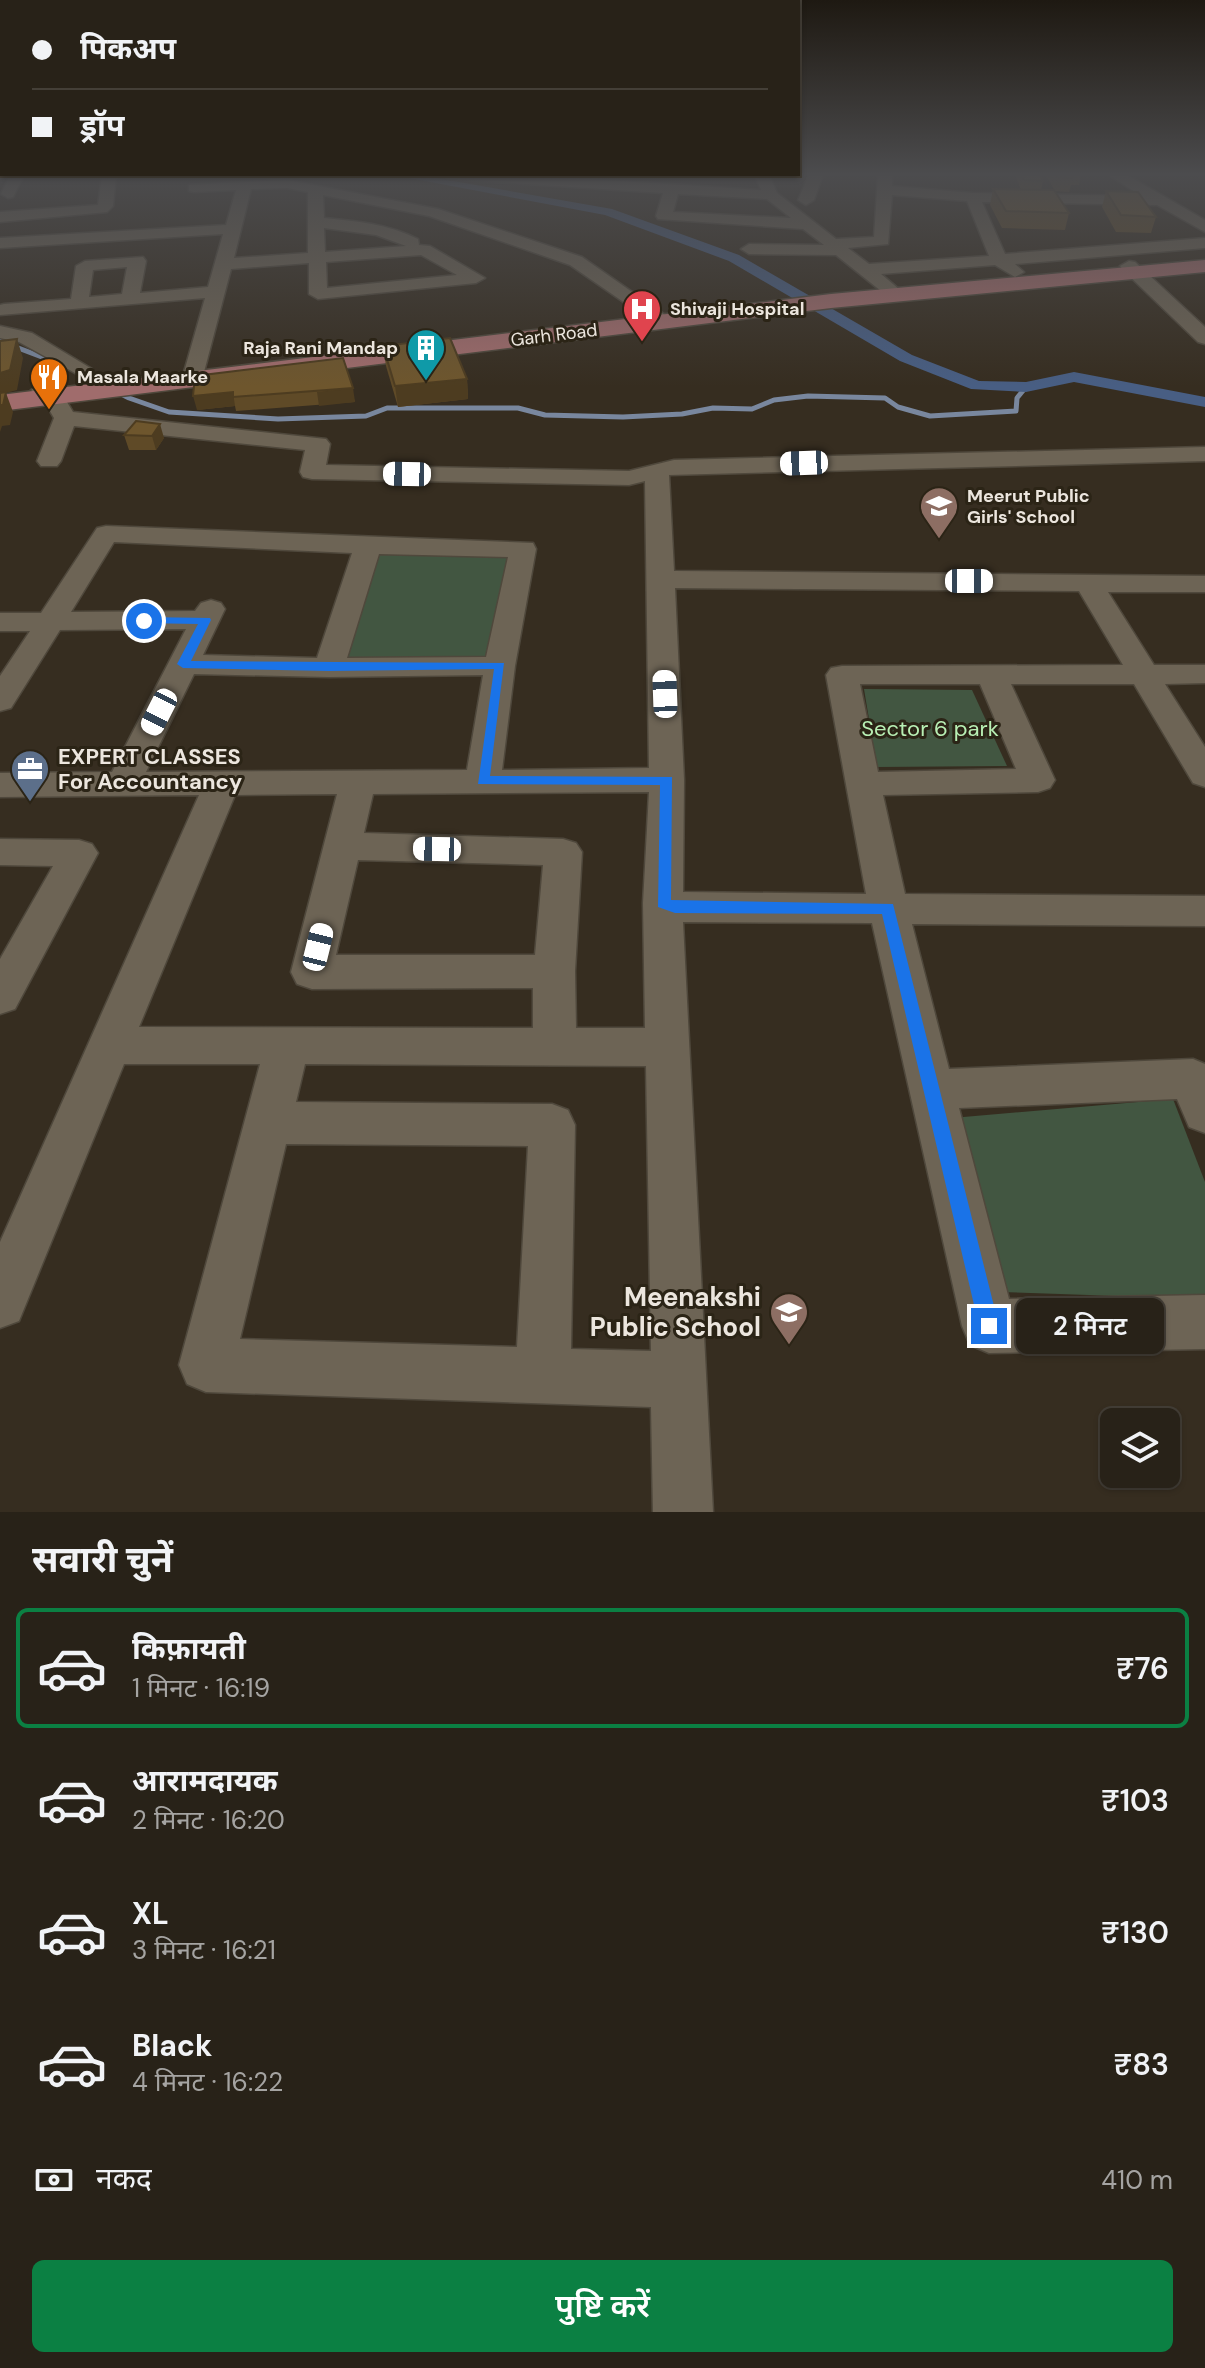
<!DOCTYPE html>
<html lang="hi">
<meta charset="utf-8">
<style>
:root{--surface:#282218;--page:#302a21;--text:#f1f3f6;--muted:#a5a4a2;--line:#443f37;--accent:#0b8043}
body{margin:0;font-family:"DM Sans","Noto Sans Devanagari",sans-serif;background:var(--page);color:var(--text);height:100vh;display:flex;flex-direction:column;font-size:30px;white-space:nowrap}
*{box-sizing:border-box;margin:0}
p{font-size:26px;color:var(--muted)}
.icon{flex:none;width:44px;height:44px;fill:none;stroke:currentColor;stroke-width:2;stroke-linecap:round;stroke-linejoin:round}
.map{position:relative;height:1512px;overflow:hidden}
.details{display:flex;flex-direction:column;background:var(--surface);flex:1}
.details>*{flex:none}
.banner{position:absolute;left:0px;top:0px;width:800px;height:176px;box-shadow:0 2px 6px #0004,0 0 0 2px var(--line);display:grid;align-content:center;height:176px;padding:0 32px;background:var(--surface)}
.controls{position:absolute;left:1100px;top:1408px;display:grid;gap:16px}
.controls a{display:grid;place-items:center;width:80px;height:80px;border-radius:12px;background:var(--surface);box-shadow:0 2px 6px #0004,0 0 0 2px var(--line);font-size:40px}
.end{position:absolute;width:36px;height:36px;margin:-18px;border:10px solid #1a73e8;background:#fff;box-shadow:0 0 0 4px #fff}
.from{border-radius:50%}
.bubble{position:absolute;height:56px;border-radius:12px;background:var(--surface);box-shadow:0 2px 6px #0004,0 0 0 2px var(--line);font-size:26px;font-weight:600;line-height:56px;text-align:center}
.car{position:absolute;width:24px;height:48px;margin:-24px -12px;border-radius:10px;box-shadow:0 0 6px 2px #0007;background:linear-gradient(#fff 24%,#345 0 40%,#fff 0 76%,#345 0 86%,#fff 0)}
.banner b{display:flex;align-items:center;gap:28px;height:76px;font-size:30px}
.banner b+b{border-top:2px solid var(--line)}
.banner i{width:20px;height:20px;background:var(--text)}
ul{padding:0;list-style:none}
li{display:flex;align-items:center;gap:24px;height:120px;margin:0 16px 12px;padding:0 16px;border:4px solid transparent;border-radius:12px}
li div{flex:1}
li b{display:block;font-size:30px}
li em{font-style:normal;font-weight:600}
li.selected{border-color:var(--accent)}
li>.icon{width:72px;height:72px;stroke-width:1.5}
h2{padding:0 32px;font-size:36px;line-height:96px}
.pay{display:flex;align-items:center;gap:20px;height:88px;padding:0 32px;font-size:30px}
.pay p{margin-inline-start:auto}
.primary-button{display:flex;gap:16px;margin-top:auto;padding:16px 32px}
.primary-button a{flex:1;height:92px;border-radius:12px;background:var(--accent);color:#fff;font-size:32px;font-weight:600;line-height:92px;text-align:center}
.map>svg:first-child{display:block}
.green{fill:#425641}
.lines{fill:none;stroke-linecap:round;stroke-linejoin:round}
.stream{stroke:#79879e;stroke-width:5}
.canal{fill:#485e83;fill-rule:evenodd}
.minor-casing{stroke:#4f483c;stroke-width:3}
.major-casing{stroke:#4f483c;stroke-width:3}
.minor{fill:#6d6455;fill-rule:evenodd}
.major{fill:#a06c6c;fill-rule:evenodd}
.wall{fill:#5f4a27}
.shaded-wall{fill:#4d3c20}
.building{fill:#6e562d;stroke:#4d3c20;stroke-width:2}
.route{fill:#1a73e8}
.labels{text-anchor:middle;stroke-width:6;stroke-linejoin:round;paint-order:stroke}
.far-poi-label{font-size:18px;font-weight:bold;fill:#ece6de;stroke:#2b2416;text-anchor:start}
.far-street-label{font-size:18px;fill:#ece6de;stroke:#2b2416}
.park-label{font-size:22px;fill:#b8efb4;stroke:#2b2416}
.poi-label{font-size:22px;font-weight:bold;fill:#ece6de;stroke:#2b2416;text-anchor:start}
.near-poi-label{font-size:26px;font-weight:bold;fill:#ece6de;stroke:#2b2416;text-anchor:end}
</style>
<div class="map">
<svg width="1205" height="1512" viewBox="0 0 1205 1512">
<rect width="100%" height="100%" fill="#362d20"/>
<g class="green">
<path d="M368 546 522 559 500 666 329 668Z"/>
<path d="M864 689 972 690 1007 766 877 767Z"/>
<path d="M1173 1099 1205 1182V1299L1001 1292 952 1118Z"/>
</g>
<g class="lines">
<g class="stream">
<path d="M0 341 63 365"/>
<path d="M75 371 129 398 169 412 278 419 366 416 387 408H518L545 415 623 417 682 414 713 408 752 409 774 400 808 396 885 398 898 407 930 416 1016 411 1017 398 1026 387"/>
</g>
<path class="canal" d="M393 175H419L612 209 739 255 912 355 979 381 1026 382 1074 372 1205 397V407L1074 382 1026 392 971 389 900 361 729 261 605 215Z"/>
<g class="minor-casing">
<g id="minor">
<path d="M10 175H24L13 197 8 198 1 194Z"/>
<path d="M102 175H116L113 206 107 212 0 222V212L98 205Z"/>
<path d="M442 175H525L761 190 755 176 769 175 777 193 836 239 874 237 878 175H892V186L973 193 1141 196 1109 175H1127L1205 220V232L1157 205 982 202 1005 254 1205 238V248L1015 264 1024 272 1015 277 995 265 881 274 906 295 897 300 891 299 836 255 749 254 741 249 749 244 824 245 803 229 658 219 656 216 663 193 449 179ZM678 194 767 199 791 218 673 212ZM892 195 967 201 989 256 869 264 848 248 888 244Z"/>
<path d="M809 175H823L814 200 806 205 798 200Z"/>
<path d="M287 180 438 209 582 257 668 317 658 323 651 321 570 265 429 216 323 195 324 218C356 221 388 224 418 239L419 245 430 246 485 278 476 283 318 299 309 294V263L231 269 204 372 194 378 184 372 205 298 0 315V305L4 304 71 299 76 266 85 261 143 257 146 261 140 293 208 287 223 234 0 248V238L226 225 236 190 194 192 189 191V185ZM287 188 308 192V253L234 258 251 189ZM324 228 376 235 406 246 325 252ZM421 255 457 275 327 288 326 262ZM127 267 122 294 89 297 93 270Z"/>
<path d="M1129 261 1135 262 1205 327V344L1198 342 1123 270 1120 266Z"/>
<path d="M0 326 32 333 92 369 82 375 75 373 19 342 0 338Z"/>
<path d="M42 384 61 392 73 412 326 439 330 444 326 465 629 471 674 460 1205 447V461L669 475 674 571 1205 576V592H1108L1154 665H1205V683L1165 684 1205 747V787L1193 783 1134 684H1011L1055 780 1050 788 1038 792 883 795 905 894 1205 896V926L912 924 949 1069 1193 1059 1205 1064V1133L1189 1127 1177 1099 959 1108 1009 1299 1205 1295V1349L989 1353 970 1345 962 1326 872 923 683 922 713 1512H653L651 1407 206 1392 187 1384 179 1365 260 1064H124L19 1321 0 1328V1242L199 795 0 797V773L112 772 186 629 60 630 11 708 0 711V676L30 631H0V613H41L97 528 106 526 533 543 536 549 515 666 502 770 649 768 645 481 629 485 312 479 303 477 300 472 305 450 74 426 61 461 57 466H41L37 461 54 418 44 401 31 390ZM114 542 352 553 317 658 203 655 225 609 221 603 211 600 201 603 195 611 71 612ZM379 554 508 557 486 657 347 658ZM675 588 1079 591 1123 665 842 666 831 668 826 675 866 894 683 892 684 780ZM194 674 329 677 483 675 467 770 146 772ZM860 684H980L1016 769 878 772ZM649 792 643 903 645 1028H576L575 971 582 852 576 843 563 839 364 833 373 794ZM337 794 291 972 297 984 312 989 533 988V1028L139 1027 235 795ZM358 860 543 865 535 955H336ZM305 1064 646 1066 651 1351 571 1349 575 1125 568 1110 552 1104 296 1102ZM286 1144 528 1146 517 1347 240 1339Z"/>
<path d="M0 839 79 840 92 844 98 853 15 1009 0 1014V959L53 866 0 865Z"/>
</g>
</g>
<g class="major-casing">
<path id="major" d="M1205 260V272L831 308 0 411V395L831 294Z"/>
</g>
<use href="#minor" class="minor"/>
<use href="#major" class="major"/>
</g>
<g class="wall">
<path d="M1015 175H1040L1043 181 1041 190 1069 213 1065 230 1002 228 990 205 993 189 1021 190Z"/>
<path d="M1046 175H1081L1079 185H1071L1069 192 1055 191Z"/>
<path d="M1106 191 1156 217 1151 233 1116 232 1102 207Z"/>
<path d="M383 346 467 379 468 399 398 407 386 366Z"/>
<path d="M343 358 355 402 236 411 235 406 197 410Z"/>
<path d="M136 421 164 438 156 450H129L124 435Z"/>
</g>
<g class="shaded-wall">
<path d="M17 339 23 358 17 390 6 393 13 412 10 425 2 426 0 432V373Z"/>
<path d="M467 379 468 399 398 407 395 386Z"/>
<path d="M353 388 355 402 319 406 317 392Z"/>
<path d="M233 392 235 406 197 410 193 396Z"/>
<path d="M160 424 164 438 156 450 152 436Z"/>
</g>
<g class="building">
<path d="M1022 175H1040L1043 181 1024 180Z"/>
<path d="M1057 175H1072V178L1058 177Z"/>
<path d="M993 189 1054 190 1069 213 1006 211Z"/>
<path d="M1106 191 1138 192 1156 217 1121 215Z"/>
<path d="M450 338 467 379 395 386 383 346Z"/>
<path d="M17 339 10 370 0 373V341Z"/>
<path d="M343 358 353 388 233 397V392L193 396 195 376Z"/>
<path d="M6 392 3 405H0V393Z"/>
<path d="M136 421 160 424 152 436 124 435Z"/>
</g>
<linearGradient id="sky" x2="0" y2="1"><stop stop-color="#1e1912"/><stop offset="0.45" stop-color="#4c4c4e"/><stop offset="1" stop-color="#4c4c4e" stop-opacity="0"/></linearGradient>
<rect width="1205" height="387" fill="url(#sky)"/>
<path class="route" d="M144 617 210 618 211 620 191 661 504 663 490 776 672 777 671 900 893 904 999 1326 996 1333 989 1336 982 1333 979 1326 882 914 675 913 658 907 660 785 478 784 494 669 329 671 183 668 177 664 198 624 140 623 138 621Z"/>
<defs>
<g id="hospital-pin" transform="scale(2)"><path d="M0 17L-7.5 6A9.5 9.5 0 1 1 7.5 6Z" fill="#e0444e" stroke="#2b2416"/><path d="M-5-5h3v3.5h4V-5h3V5h-3V1.5h-4V5h-3Z" fill="#fff"/></g>
<g id="building-pin" transform="scale(2)"><path d="M0 17L-7.5 6A9.5 9.5 0 1 1 7.5 6Z" fill="#0f9aa8" stroke="#2b2416"/><path d="M-4-6H4V6H1V3H-1V6H-4ZM-2.5-4.3h1.7v1.8h-1.7ZM.8-4.3h1.7v1.8H.8ZM-2.5-1h1.7V.8h-1.7ZM.8-1h1.7V.8H.8Z" fill="#fff"/></g>
<g id="restaurant-pin" transform="scale(2)"><path d="M0 17L-7.5 6A9.5 9.5 0 1 1 7.5 6Z" fill="#e8710a" stroke="#2b2416"/><path d="M-5-6h1v4h1v-4h1v4h1v-4h1v5L-1.5 .5V6h-2V.5L-5-1ZM5-6V6H3V1.5H1.5Q1.5-4 5-6Z" fill="#fff"/></g>
<g id="school-pin" transform="scale(2)"><path d="M0 17L-7.5 6A9.5 9.5 0 1 1 7.5 6Z" fill="#8d6e63" stroke="#2b2416"/><path d="M0-5L7-2L0 1L-7-2ZM-4 1L0 2.5L4 1V4Q0 6-4 4Z" fill="#fff"/></g>
<g id="office-pin" transform="scale(2)"><path d="M0 17L-7.5 6A9.5 9.5 0 1 1 7.5 6Z" fill="#5c6f8a" stroke="#2b2416"/><path d="M-6-3h4V-5.5h4V-3h4V5H-6ZM-1-4.5V-3h2v-1.5ZM-6 0V1H6V0Z" fill="#fff"/></g>
</defs>
<g fill-rule="evenodd">
<use href="#hospital-pin" x="642" y="309"/>
<use href="#building-pin" x="426" y="348"/>
<use href="#restaurant-pin" x="49" y="377"/>
<use href="#school-pin" x="939" y="506"/>
<use href="#office-pin" x="30" y="769"/>
<use href="#school-pin" x="789" y="1312"/>
</g>
<g class="labels">
<g class="far-poi-label">
<text x="670" y="315">Shivaji Hospital</text>
<text x="398" y="354" text-anchor="end">Raja Rani Mandap</text>
<text x="77" y="383">Masala Maarke</text>
<text x="967" y="502">Meerut Public<tspan x="967" dy="21">Girls' School</tspan></text>
</g>
<g class="far-street-label">
<text transform="translate(554 335) rotate(-7)" y="6">Garh Road</text>
</g>
<g class="park-label">
<text x="930" y="736">Sector 6 park</text>
</g>
<g class="poi-label">
<text x="58" y="764">EXPERT CLASSES<tspan x="58" dy="25">For Accountancy</tspan></text>
</g>
<g class="near-poi-label">
<text x="761" y="1306">Meenakshi<tspan x="761" dy="30">Public School</tspan></text>
</g>
</g>
</svg>
<div class="controls">
<a><svg class="icon" aria-label="layers" viewBox="0 0 24 24"><path d="M12 4l9 5-9 5-9-5zM3 14l9 5 9-5"/></svg></a>
</div>
<i class="end from" style="left:144px;top:621px"></i>
<i class="end" style="left:989px;top:1326px"></i>
<div class="bubble" style="left:1016px;top:1298px;width:148px">2 मिनट</div>
<i class="car" style="left:804px;top:463px;rotate:268deg"></i>
<i class="car" style="left:407px;top:474px;rotate:271deg"></i>
<i class="car" style="left:969px;top:581px;rotate:90deg"></i>
<i class="car" style="left:665px;top:694px;rotate:358deg"></i>
<i class="car" style="left:159px;top:712px;rotate:207deg"></i>
<i class="car" style="left:437px;top:849px;rotate:271deg"></i>
<i class="car" style="left:318px;top:947px;rotate:14deg"></i>
<div class="banner">
<b><i class="from"></i>पिकअप</b>
<b><i></i>ड्रॉप</b>
</div>
</div>
<section class="details">
<h2>सवारी चुनें</h2>
<ul>
<li class="selected"><svg class="icon" aria-label="car" viewBox="0 0 24 24"><path d="M5 17H2v-5l4-1 3-4h7l3 4 3 1v5h-3M9 17h6M6 11h13"/><circle cx="7" cy="17" r="2"/><circle cx="17" cy="17" r="2"/></svg><div><b>किफ़ायती</b><p>1 मिनट · 16:19</p></div><em>₹76</em></li>
<li><svg class="icon" aria-label="car" viewBox="0 0 24 24"><path d="M5 17H2v-5l4-1 3-4h7l3 4 3 1v5h-3M9 17h6M6 11h13"/><circle cx="7" cy="17" r="2"/><circle cx="17" cy="17" r="2"/></svg><div><b>आरामदायक</b><p>2 मिनट · 16:20</p></div><em>₹103</em></li>
<li><svg class="icon" aria-label="car" viewBox="0 0 24 24"><path d="M5 17H2v-5l4-1 3-4h7l3 4 3 1v5h-3M9 17h6M6 11h13"/><circle cx="7" cy="17" r="2"/><circle cx="17" cy="17" r="2"/></svg><div><b>XL</b><p>3 मिनट · 16:21</p></div><em>₹130</em></li>
<li><svg class="icon" aria-label="car" viewBox="0 0 24 24"><path d="M5 17H2v-5l4-1 3-4h7l3 4 3 1v5h-3M9 17h6M6 11h13"/><circle cx="7" cy="17" r="2"/><circle cx="17" cy="17" r="2"/></svg><div><b>Black</b><p>4 मिनट · 16:22</p></div><em>₹83</em></li>
</ul>
<div class="pay"><svg class="icon" aria-label="cash" viewBox="0 0 24 24"><path d="M3 7h18v10H3z"/><circle cx="12" cy="12" r="2"/></svg>नकद<p>410 m</p></div>
<div class="primary-button"><a>पुष्टि करें</a></div>
</section>
